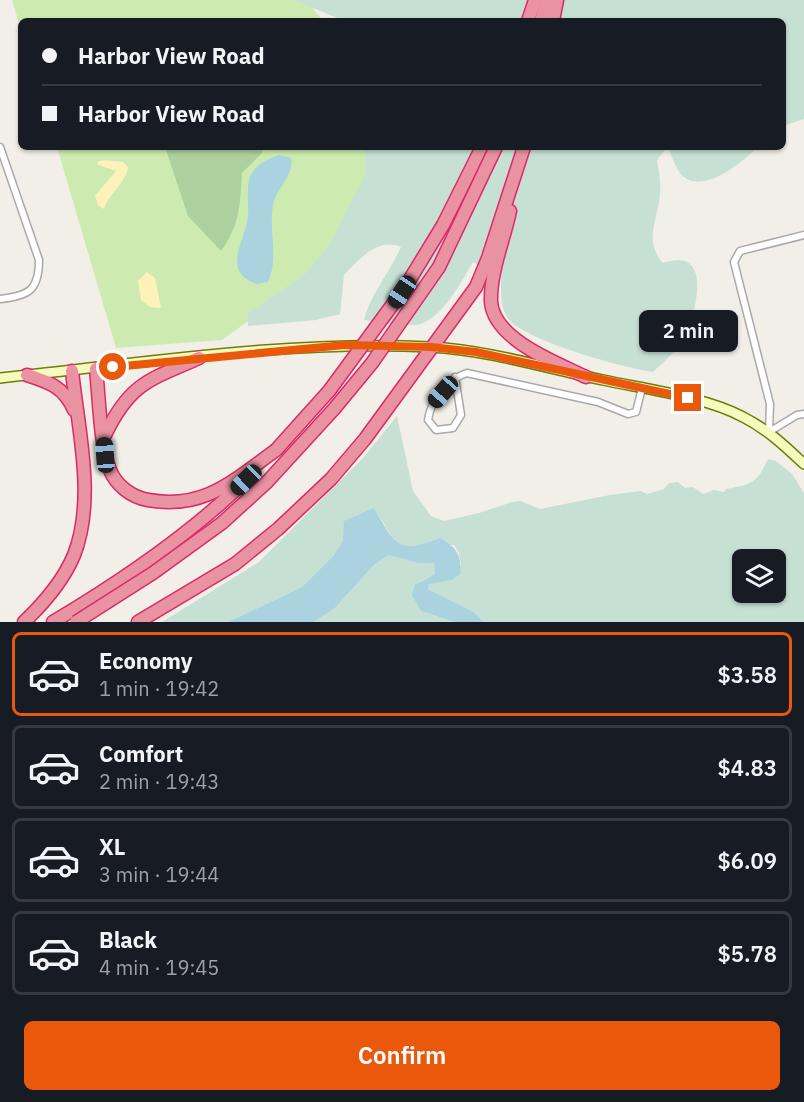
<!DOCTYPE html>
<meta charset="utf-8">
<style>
:root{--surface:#171b24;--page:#242831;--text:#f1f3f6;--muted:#9ea1a6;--line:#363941;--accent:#ea580c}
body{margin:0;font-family:"IBM Plex Sans",sans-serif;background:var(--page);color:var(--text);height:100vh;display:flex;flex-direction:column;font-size:22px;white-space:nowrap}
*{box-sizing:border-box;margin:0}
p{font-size:20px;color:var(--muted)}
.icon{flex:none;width:33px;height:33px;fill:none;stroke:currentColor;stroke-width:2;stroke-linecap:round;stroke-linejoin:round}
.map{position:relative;height:622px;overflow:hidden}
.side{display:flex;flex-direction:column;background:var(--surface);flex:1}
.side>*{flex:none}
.hud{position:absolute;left:18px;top:18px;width:768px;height:132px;border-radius:9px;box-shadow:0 2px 4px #0004;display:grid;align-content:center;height:132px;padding:0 24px;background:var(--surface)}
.fabs{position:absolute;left:732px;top:549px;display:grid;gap:12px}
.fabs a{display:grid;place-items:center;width:54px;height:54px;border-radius:9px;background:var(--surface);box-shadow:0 2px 4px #0004;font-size:30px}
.end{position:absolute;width:27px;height:27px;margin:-14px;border:8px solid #ea580c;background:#fff;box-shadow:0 0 0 3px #fff}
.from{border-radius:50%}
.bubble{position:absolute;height:42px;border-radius:9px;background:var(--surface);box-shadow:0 2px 4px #0004;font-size:20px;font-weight:600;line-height:42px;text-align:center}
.car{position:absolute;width:18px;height:36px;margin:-18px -9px;border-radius:8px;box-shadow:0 0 4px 2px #0007;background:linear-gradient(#222 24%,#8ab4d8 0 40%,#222 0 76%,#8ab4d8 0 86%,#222 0)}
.hud b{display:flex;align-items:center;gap:21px;height:57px;font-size:22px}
.hud b+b{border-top:2px solid var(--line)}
.hud i{width:15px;height:15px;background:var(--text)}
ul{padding:10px 0 0;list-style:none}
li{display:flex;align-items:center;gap:18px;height:84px;margin:0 12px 9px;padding:0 12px;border:3px solid var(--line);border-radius:9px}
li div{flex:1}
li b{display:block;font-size:22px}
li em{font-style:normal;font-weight:600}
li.on{border-color:var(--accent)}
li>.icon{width:54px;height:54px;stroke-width:1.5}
.primary-button{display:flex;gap:12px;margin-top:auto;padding:12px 24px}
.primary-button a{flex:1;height:69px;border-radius:9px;background:var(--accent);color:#fff;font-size:24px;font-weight:600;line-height:69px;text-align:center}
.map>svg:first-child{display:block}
.grass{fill:#cdebb0}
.forest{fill:#add19e}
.wetland{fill:#c6e0d4;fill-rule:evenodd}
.sand{fill:#fff1ba}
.water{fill:#aad3df}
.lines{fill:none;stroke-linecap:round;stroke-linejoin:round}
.minor-casing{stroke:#a9a9a9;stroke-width:9}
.secondary-casing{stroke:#707d05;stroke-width:12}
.motorway-casing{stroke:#dc2a67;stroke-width:15}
.minor{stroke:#fff;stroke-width:6}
.secondary{stroke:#f7fabf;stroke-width:9}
.motorway{stroke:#e892a2;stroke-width:12}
.motorway-bridge-casing{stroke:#dc2a67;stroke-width:15;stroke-linecap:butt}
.motorway-bridge{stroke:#e892a2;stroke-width:12}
.route{stroke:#ea580c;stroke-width:8}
</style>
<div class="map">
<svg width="804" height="622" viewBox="0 0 804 622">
<rect width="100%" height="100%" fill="#f2efe9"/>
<g class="grass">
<path d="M12 0H306L323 21H21V30Z"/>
<path d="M57 147H374L373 194 318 271 222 340 116 348Z"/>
</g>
<path class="forest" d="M165 147H262V153L242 173C240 205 240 225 221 251L188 216Z"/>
<g class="wetland">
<path d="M293 0H804V119L783 126V21H345Z"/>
<path d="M365 147H667L657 160C659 172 661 182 660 194 658 220 643 240 663 263 717 244 695 322 679 346 672 355 661 364 653 372 625 368 521 340 507 317 500 306 501 290 501 277L473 262C462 281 440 323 415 325 399 326 380 322 364 320 370 295 390 272 401 247 378 237 359 259 344 275L340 314 316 320 248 326V313L304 275 327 248 365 176Z"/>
<path d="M668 147H758C742 162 701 198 680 173 675 166 671 155 668 147Z"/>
<path d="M397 416 413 491 431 516 444 521 479 513 512 502 520 501 540 509 610 495 640 491 647 494 664 489 669 483 678 482 685 488 693 487 703 494 714 490 724 492 726 489C753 484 756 484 768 459L776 461 792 474 804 493V622H484L474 612 428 589 429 584 461 565 459 553 454 545 403 547 396 543 374 508 343 540 333 556 302 587 228 622H162L259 562 363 458ZM742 560H776V592H742Z"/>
<path d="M389 555 418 563H434L435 574 421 581V611L454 622H314L335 608 372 567Z"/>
</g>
<g class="sand">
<path d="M103 160 123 162 128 167C126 183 109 193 104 209L98 205 95 196 116 171 98 165 97 162Z"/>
<path d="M147 272 155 278 161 308 150 307 141 300 138 281Z"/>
</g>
<g class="water">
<path d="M279 155 291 158C295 173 278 187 274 201 267 228 280 256 268 282L257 284C219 271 247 239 248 215 249 204 246 188 250 177 255 165 267 159 279 155Z"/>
<path d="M374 508C396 545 397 555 440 538 456 547 462 554 460 574L452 580 429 584 428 589 474 612 484 622H454L421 611 412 595 415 585 435 574 434 563H418L389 555 373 566 335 608 314 622H228L302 587 333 556 343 540 344 521Z"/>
</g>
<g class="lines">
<g class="minor-casing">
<g id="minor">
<path d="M0 147 39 260C39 291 28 296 0 299"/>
<path d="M455 377 461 415 453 428 436 430 428 420C431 399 448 379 467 373L598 402 628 414 636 412 642 388"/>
<path d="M769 432 770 404 734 262 740 251 804 235"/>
<path d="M769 432 797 415 804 414"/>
</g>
</g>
<g class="secondary-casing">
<path id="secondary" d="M0 378C142 363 287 340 430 347 488 350 546 368 603 380 645 389 706 397 743 417 767 429 785 446 804 464"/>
</g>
<g class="motorway-casing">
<g id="motorway">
<path d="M528 21 535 0"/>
<path d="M541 21 547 0"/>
<path d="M553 21 557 0"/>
<path d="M510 211C504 240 490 272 491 302 494 340 557 363 586 377"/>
<path d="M404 289 443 225 482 147"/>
<path d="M96 369C99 395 100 447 110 470 116 485 131 497 148 500 204 510 233 481 276 450"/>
<path d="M27 375C49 382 64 387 74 410"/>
<path d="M105 435C130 383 149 380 199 358"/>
<path d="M24 622C43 604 64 579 74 555 96 499 78 429 72 371"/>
<path d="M53 622C122 581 190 535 248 478"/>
<path d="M138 622 235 564 278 529 331 479 365 439 476 287 488 258 524 147"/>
</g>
</g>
<use href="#minor" class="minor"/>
<use href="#secondary" class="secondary"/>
<use href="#motorway" class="motorway"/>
<g class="motorway-bridge-casing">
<g id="motorway-bridge">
<path d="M276 450 329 391 404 289"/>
<path d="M76 622 153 573 222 523 267 482 334 409 372 363 439 267 496 147"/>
</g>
</g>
<use href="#motorway-bridge" class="motorway-bridge"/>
</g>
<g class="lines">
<path class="route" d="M113 367 345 345 431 347 476 352 688 398"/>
</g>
</svg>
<div class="fabs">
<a><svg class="icon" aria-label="layers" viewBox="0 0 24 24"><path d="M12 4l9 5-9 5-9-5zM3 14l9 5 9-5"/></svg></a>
</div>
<i class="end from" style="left:113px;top:367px"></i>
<i class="end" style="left:688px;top:398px"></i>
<div class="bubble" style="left:639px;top:310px;width:99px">2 min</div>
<i class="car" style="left:402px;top:292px;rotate:214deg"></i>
<i class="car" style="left:443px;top:392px;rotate:221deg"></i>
<i class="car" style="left:105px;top:455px;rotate:356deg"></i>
<i class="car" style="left:246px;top:480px;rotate:226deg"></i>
<div class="hud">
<b><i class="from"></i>Harbor View Road</b>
<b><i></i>Harbor View Road</b>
</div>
</div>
<section class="side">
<ul>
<li class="on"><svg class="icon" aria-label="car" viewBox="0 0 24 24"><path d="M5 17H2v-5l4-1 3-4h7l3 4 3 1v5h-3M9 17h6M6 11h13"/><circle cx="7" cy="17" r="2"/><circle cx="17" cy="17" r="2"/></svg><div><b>Economy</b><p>1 min · 19:42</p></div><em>$3.58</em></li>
<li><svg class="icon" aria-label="car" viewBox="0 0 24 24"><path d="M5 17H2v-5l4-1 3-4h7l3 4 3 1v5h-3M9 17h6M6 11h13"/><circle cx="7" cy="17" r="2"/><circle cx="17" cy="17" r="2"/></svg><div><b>Comfort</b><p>2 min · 19:43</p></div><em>$4.83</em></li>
<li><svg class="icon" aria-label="car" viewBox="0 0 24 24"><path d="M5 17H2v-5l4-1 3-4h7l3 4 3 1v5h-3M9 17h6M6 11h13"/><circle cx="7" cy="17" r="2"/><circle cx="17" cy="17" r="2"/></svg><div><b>XL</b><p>3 min · 19:44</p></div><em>$6.09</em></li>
<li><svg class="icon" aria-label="car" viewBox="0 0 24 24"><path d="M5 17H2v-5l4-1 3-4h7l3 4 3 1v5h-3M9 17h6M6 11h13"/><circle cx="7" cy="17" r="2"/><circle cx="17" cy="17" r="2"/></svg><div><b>Black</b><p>4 min · 19:45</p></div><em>$5.78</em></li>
</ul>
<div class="primary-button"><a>Confirm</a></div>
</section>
